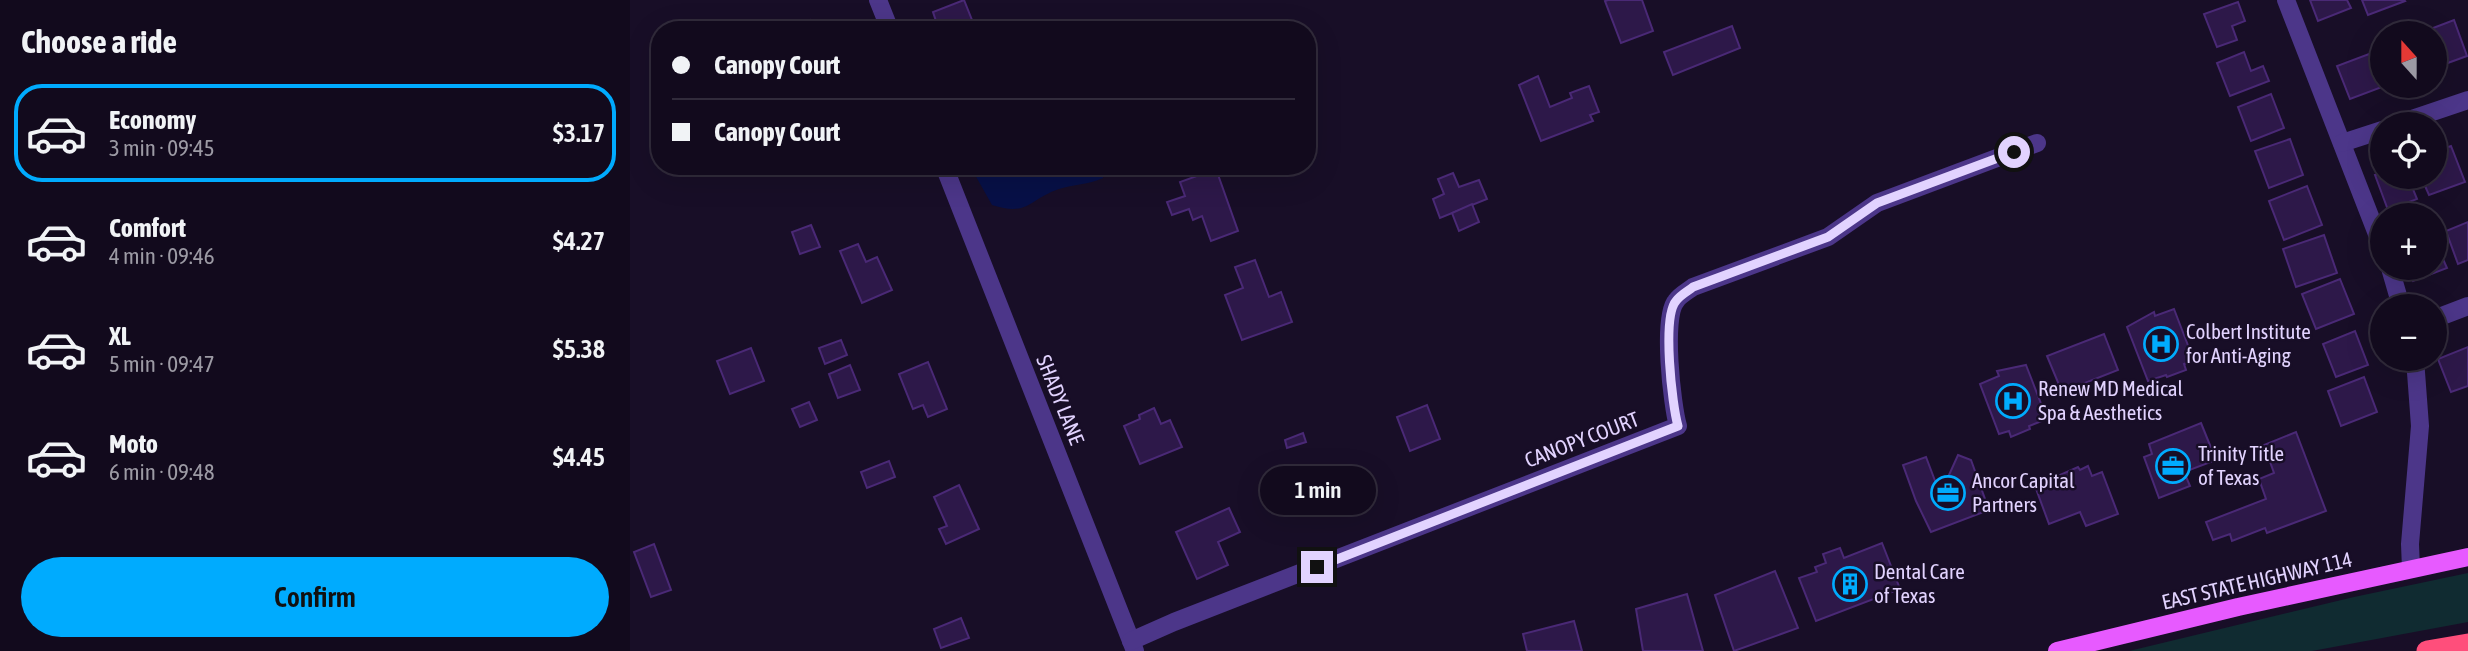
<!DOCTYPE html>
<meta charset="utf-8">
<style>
:root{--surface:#120a1d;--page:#1f182a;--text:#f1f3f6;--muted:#9c9aa4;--line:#312b3b;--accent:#00abfe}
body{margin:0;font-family:"Asap Condensed",sans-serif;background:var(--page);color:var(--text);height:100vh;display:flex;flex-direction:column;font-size:26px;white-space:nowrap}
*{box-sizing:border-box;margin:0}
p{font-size:23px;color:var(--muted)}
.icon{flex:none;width:38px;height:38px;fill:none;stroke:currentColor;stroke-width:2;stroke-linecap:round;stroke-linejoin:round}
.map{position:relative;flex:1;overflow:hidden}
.side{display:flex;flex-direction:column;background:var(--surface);width:630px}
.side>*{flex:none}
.hud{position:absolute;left:21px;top:21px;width:665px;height:154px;border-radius:28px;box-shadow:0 7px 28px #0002,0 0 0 2px var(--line);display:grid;align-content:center;height:154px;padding:0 21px;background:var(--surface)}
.needle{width:46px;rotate:339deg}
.tools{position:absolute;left:1740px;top:21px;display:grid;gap:14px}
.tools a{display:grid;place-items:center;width:77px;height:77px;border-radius:50%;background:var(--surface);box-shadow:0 7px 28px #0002,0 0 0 2px var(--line);font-size:35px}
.end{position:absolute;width:32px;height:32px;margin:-16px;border:9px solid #e2d3ff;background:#111;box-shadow:0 0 0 4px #111}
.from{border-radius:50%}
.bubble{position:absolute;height:49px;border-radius:24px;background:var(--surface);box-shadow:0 7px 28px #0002,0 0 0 2px var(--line);font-size:23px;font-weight:600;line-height:49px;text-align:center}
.hud b{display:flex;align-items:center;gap:24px;height:66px;font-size:26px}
.hud b+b{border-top:2px solid var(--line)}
.hud i{width:18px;height:18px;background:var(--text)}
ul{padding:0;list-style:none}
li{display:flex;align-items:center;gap:21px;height:98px;margin:0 14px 10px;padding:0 7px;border:4px solid transparent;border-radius:28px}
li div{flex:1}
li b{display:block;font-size:26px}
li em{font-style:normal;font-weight:600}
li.on{border-color:var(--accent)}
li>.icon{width:63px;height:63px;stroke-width:1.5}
h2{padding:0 21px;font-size:32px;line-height:84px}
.cta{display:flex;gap:14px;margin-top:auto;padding:14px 21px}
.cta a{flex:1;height:80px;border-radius:42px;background:var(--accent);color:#111;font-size:28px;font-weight:600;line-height:80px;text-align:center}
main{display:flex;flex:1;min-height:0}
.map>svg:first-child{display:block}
.green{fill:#102b31}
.water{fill:#071047}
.building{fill:#2d1849;stroke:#4a2976;stroke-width:2}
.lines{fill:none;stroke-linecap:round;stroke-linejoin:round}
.minor{stroke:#4c3689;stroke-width:18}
.major{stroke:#e75aff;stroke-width:18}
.highway{stroke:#ff4e7b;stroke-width:21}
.route{stroke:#e2d3ff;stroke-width:9}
.labels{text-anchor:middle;stroke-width:5;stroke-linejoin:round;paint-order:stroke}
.poi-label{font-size:21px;fill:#e2d3ff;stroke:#180e27;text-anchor:start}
.street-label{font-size:21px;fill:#e2d3ff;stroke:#180e27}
</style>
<main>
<section class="side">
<h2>Choose a ride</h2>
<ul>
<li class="on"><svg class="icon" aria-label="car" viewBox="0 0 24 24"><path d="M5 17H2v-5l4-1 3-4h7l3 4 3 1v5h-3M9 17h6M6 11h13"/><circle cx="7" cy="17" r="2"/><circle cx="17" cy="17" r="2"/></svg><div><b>Economy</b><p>3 min · 09:45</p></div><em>$3.17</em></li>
<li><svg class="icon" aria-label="car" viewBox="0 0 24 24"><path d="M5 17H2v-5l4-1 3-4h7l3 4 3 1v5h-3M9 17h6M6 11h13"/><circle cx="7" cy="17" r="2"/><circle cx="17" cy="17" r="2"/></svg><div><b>Comfort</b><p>4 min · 09:46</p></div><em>$4.27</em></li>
<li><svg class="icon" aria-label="car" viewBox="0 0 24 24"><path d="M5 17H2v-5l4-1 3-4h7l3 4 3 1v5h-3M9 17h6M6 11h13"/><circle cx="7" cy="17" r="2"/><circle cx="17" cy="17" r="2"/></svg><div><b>XL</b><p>5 min · 09:47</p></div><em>$5.38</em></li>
<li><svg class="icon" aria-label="car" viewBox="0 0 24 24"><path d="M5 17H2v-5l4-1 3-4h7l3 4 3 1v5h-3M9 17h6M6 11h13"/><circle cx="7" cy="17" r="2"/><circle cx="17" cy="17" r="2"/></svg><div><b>Moto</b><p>6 min · 09:48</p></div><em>$4.45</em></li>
</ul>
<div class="cta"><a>Confirm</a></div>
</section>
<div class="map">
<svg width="1838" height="651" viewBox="0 0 1838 651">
<rect width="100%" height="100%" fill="#180e27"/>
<path class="green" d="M1838 573V622L1682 651H1499L1724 597Z"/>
<path class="water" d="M340 166H474L473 178C458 185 444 184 429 189 399 199 399 217 362 205Z"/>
<g class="building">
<path d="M334 0 346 30H309L303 12Z"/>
<path d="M978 0H1012L1023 31 991 43 975 1Z"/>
<path d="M1680 0H1717L1721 8 1688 21Z"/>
<path d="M1732 0H1774L1775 1 1738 15Z"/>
<path d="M1608 2 1615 21 1602 26 1607 40 1587 47 1574 14Z"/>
<path d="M180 20 183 30H158V29Z"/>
<path d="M1824 20 1837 56 1804 68V33H1790Z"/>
<path d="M1102 26 1110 48 1043 75 1034 52Z"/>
<path d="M1614 52 1621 71 1633 66 1639 81 1600 96 1587 63Z"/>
<path d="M1739 54 1752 87 1720 99 1707 66Z"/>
<path d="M908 76 920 107 942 98 940 93 959 86 969 112 960 115 963 121 911 141 889 85Z"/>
<path d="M1641 94 1654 128 1621 141 1608 107Z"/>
<path d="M1660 139 1673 175 1639 188 1625 151Z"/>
<path d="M1821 146 1835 182 1799 195 1791 177H1804V152Z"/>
<path d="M586 169 608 231 581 241 572 216 563 220 559 209 542 215 537 202 555 196 550 182Z"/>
<path d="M823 173 829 187 849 180 857 199 810 218 803 199 814 194 808 179Z"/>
<path d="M1752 173V177H1778L1787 199 1758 210 1745 175Z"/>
<path d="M1677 186 1692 225 1654 240 1639 201Z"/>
<path d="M842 204 849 222 829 231 822 213Z"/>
<path d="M1838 222V260L1828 264 1816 231Z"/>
<path d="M181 225 190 247 170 254 162 232Z"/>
<path d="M1694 235 1707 273 1666 287 1653 249Z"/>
<path d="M1804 239 1817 268 1783 281 1778 268H1804Z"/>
<path d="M228 244 236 262 247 257 262 290 232 303 210 251Z"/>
<path d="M625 260 639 297 651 292 662 322 612 340 595 295 613 288 605 267Z"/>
<path d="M1710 279 1724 314 1686 329 1672 294Z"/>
<path d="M1544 309 1564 361 1554 364 1556 370 1537 377 1536 375 1518 381 1497 327 1524 312 1525 316Z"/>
<path d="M1725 331 1738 365 1706 377 1693 344Z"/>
<path d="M1474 334 1488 370 1432 392 1417 356Z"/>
<path d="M211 340 217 355 195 364 189 348Z"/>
<path d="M1838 347V386L1821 392 1808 359Z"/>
<path d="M121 348 134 381 100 394 87 361Z"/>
<path d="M298 362 317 409 298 417 293 405 283 409 269 374Z"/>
<path d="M220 365 230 390 208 398 199 374Z"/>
<path d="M1396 365 1417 419 1399 426 1400 429 1381 437 1379 431 1369 434 1350 384 1369 376 1367 371Z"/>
<path d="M1734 377 1747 412 1711 426 1698 391Z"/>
<path d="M179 402 187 420 170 427 162 409Z"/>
<path d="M797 405 810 439 780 451 767 417Z"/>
<path d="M524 408 531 424 540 420 552 447 510 464 494 426 510 419 509 415Z"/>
<path d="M1571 423 1586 460 1554 472 1560 486 1529 498 1514 457 1522 454 1519 444Z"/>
<path d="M1666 432 1696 511 1637 533 1635 528 1602 541 1600 534 1583 540 1576 522 1636 499 1629 479 1644 473 1634 445Z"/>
<path d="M673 433 676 442 657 448 655 440Z"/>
<path d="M1328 455 1341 460 1359 510 1301 532 1286 501 1273 465 1296 457 1307 486 1322 480 1319 475Z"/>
<path d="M259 461 265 477 237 488 231 472Z"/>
<path d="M1458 466 1462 476 1472 472 1488 514 1456 526 1450 512 1419 524 1405 486 1448 467 1450 470Z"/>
<path d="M329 485 349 529 316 544 309 529 317 526 304 497Z"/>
<path d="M599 508 610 532 588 542 598 565 567 579 546 532Z"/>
<path d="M1252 543 1270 589 1186 621 1169 578 1187 572 1185 567 1196 563 1193 554 1210 548 1214 558Z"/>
<path d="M24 544 41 590 21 597 4 552Z"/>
<path d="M1145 571 1168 628 1104 651 1085 595Z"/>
<path d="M1057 594 1073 651H1013L1006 609Z"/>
<path d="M331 618 339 638 311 648 304 629Z"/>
<path d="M944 621 952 651H897L893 634Z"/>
</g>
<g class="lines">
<g class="minor">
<path d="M248 0 260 30"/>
<path d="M1656 0 1752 247"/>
<path d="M1767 124 1838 100"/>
<path d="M1712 143 1752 130"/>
<path d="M314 166 505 651"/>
<path d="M1760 268 1771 306"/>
<path d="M1804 319 1838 306"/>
<path d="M1781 569 1780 544 1790 426 1785 359"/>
<path d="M501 641 544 622 1048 426C1042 405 1032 317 1046 301 1050 295 1058 291 1063 287L1198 237 1247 203 1407 143"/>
</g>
<path class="major" d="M1427 651 1608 607 1838 557"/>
<path class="highway" d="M1797 651 1838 644"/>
</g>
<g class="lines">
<path class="route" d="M687 567 1048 426C1042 405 1032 317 1046 301 1050 295 1058 291 1063 287L1198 237 1247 203 1384 152"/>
</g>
<defs>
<g id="hospital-ring" transform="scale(1.75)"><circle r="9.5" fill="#180e27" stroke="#00abfe" stroke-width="1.5"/><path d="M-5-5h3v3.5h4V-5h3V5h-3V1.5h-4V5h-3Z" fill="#00abfe"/></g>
<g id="office-ring" transform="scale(1.75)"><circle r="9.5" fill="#180e27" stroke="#00abfe" stroke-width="1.5"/><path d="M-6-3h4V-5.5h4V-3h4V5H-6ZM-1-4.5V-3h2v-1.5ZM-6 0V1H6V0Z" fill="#00abfe"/></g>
<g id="building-ring" transform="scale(1.75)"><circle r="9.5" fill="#180e27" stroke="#00abfe" stroke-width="1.5"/><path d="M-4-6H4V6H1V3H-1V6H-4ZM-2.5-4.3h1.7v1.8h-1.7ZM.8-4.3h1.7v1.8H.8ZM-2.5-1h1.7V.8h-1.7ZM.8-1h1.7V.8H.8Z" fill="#00abfe"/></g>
</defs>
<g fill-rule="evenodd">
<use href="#hospital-ring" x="1531" y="344"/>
<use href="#hospital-ring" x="1383" y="401"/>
<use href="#office-ring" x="1543" y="466"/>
<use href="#office-ring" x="1318" y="493"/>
<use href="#building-ring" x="1220" y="584"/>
</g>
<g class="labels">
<g class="poi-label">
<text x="1556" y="339">Colbert Institute<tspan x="1556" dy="24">for Anti-Aging</tspan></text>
<text x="1408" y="396">Renew MD Medical<tspan x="1408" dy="24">Spa &amp; Aesthetics</tspan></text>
<text x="1568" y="461">Trinity Title<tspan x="1568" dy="24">of Texas</tspan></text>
<text x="1342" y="488">Ancor Capital<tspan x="1342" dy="24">Partners</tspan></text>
<text x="1244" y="579">Dental Care<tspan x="1244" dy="24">of Texas</tspan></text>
</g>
<g class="street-label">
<text transform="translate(430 400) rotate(68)" y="7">SHADY LANE</text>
<text transform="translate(952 440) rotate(-21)" y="7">CANOPY COURT</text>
<text transform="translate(1627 581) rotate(-13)" y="7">EAST STATE HIGHWAY 114</text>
</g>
</g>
</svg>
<div class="tools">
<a><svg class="needle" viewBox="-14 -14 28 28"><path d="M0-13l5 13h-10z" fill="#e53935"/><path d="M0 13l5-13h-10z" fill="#9c9aa4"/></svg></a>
<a><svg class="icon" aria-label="locate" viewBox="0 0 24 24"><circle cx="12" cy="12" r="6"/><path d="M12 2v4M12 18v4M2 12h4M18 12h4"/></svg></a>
<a>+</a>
<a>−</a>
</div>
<i class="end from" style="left:1384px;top:152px"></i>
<i class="end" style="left:687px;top:567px"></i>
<div class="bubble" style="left:630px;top:466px;width:116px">1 min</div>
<div class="hud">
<b><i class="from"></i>Canopy Court</b>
<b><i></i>Canopy Court</b>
</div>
</div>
</main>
